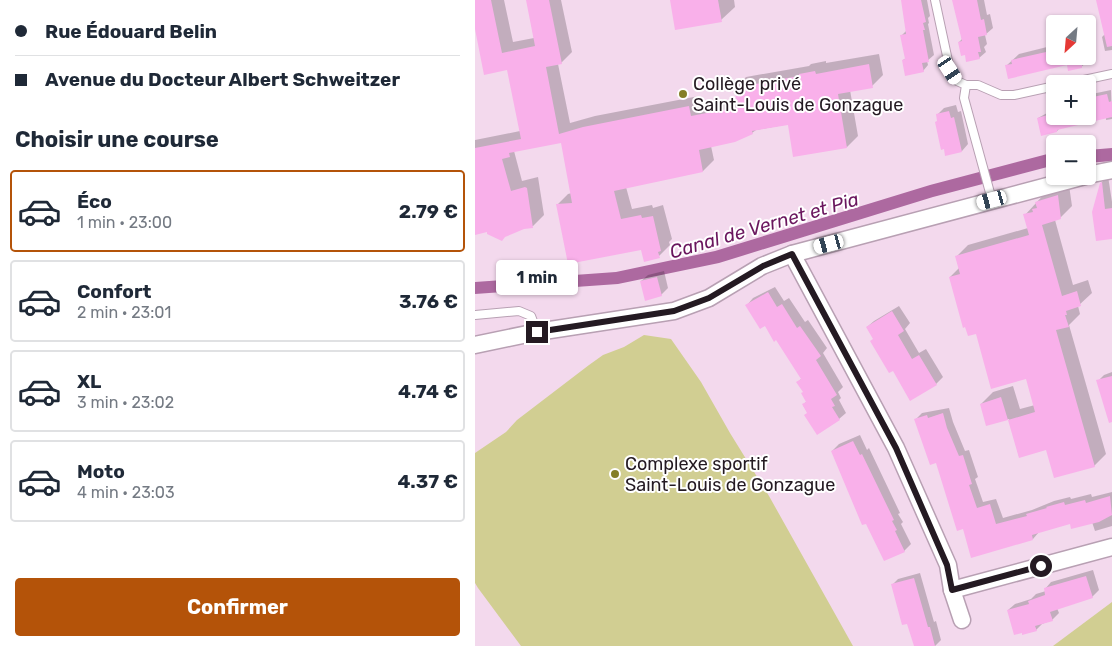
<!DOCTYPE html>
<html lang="fr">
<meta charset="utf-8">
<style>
:root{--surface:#fff;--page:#f2f2f3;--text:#1f2937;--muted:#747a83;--line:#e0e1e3;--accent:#b45309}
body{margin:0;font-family:Rubik,sans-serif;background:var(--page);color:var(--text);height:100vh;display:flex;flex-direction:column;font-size:19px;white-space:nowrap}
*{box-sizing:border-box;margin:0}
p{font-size:16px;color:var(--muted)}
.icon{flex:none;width:28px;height:28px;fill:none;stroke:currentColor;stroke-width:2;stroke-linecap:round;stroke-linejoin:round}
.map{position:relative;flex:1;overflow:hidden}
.panel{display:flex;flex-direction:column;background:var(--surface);width:475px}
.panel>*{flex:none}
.banner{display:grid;align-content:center;height:110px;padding:0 15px;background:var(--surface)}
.needle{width:32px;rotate:206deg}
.buttons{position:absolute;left:571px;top:15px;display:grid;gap:10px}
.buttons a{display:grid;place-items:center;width:50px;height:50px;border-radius:5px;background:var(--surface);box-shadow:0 1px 4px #0004;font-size:25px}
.end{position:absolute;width:22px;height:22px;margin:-11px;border:6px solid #241a22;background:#fff;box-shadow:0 0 0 2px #fff}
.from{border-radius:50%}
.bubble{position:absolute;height:35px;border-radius:5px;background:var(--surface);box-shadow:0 1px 4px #0004;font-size:16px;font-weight:700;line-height:35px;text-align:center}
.car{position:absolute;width:15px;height:30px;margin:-15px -8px;border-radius:6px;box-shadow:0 0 4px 1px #0007;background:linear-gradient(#fff 24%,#345 0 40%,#fff 0 76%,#345 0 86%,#fff 0)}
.banner b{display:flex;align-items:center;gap:18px;height:48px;font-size:19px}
.banner b+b{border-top:1px solid var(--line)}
.banner i{width:12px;height:12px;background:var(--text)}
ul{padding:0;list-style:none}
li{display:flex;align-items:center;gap:15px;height:82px;margin:0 10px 8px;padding:0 5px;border:2px solid var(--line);border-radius:5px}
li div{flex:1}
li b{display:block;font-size:19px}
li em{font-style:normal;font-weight:700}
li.active{border-color:var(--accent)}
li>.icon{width:45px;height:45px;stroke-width:1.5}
h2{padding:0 15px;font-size:22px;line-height:60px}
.cta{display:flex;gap:10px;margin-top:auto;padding:10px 15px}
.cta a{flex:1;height:58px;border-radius:5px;background:var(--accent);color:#fff;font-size:20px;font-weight:700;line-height:58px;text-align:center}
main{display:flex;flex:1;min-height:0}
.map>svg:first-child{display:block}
.green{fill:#d1ce92}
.water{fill:#ad69a0}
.shadow{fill:#0003}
.building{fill:#f9b0ea}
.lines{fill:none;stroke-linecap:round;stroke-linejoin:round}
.lane-casing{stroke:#b8a0b3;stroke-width:10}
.street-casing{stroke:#b8a0b3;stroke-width:19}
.lane{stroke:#fff;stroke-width:8}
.street{stroke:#fff;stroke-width:16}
.route{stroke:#241a22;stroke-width:6}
.poi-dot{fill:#847e26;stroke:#fff;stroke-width:2}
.labels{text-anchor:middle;stroke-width:4;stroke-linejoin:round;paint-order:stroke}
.poi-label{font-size:18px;fill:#241a22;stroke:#fff;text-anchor:start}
.water-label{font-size:19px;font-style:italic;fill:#6a165e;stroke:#fff}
</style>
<main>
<section class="panel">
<div class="banner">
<b><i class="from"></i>Rue Édouard Belin</b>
<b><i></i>Avenue du Docteur Albert Schweitzer</b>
</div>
<h2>Choisir une course</h2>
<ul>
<li class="active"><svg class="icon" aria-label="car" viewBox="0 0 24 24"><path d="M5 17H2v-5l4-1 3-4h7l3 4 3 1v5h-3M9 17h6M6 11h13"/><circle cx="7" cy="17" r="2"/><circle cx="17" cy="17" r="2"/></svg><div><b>Éco</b><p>1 min · 23:00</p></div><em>2.79 €</em></li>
<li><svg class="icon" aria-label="car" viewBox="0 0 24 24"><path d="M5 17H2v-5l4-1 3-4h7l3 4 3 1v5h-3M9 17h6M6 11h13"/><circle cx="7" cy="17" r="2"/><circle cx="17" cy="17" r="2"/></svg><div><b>Confort</b><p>2 min · 23:01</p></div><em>3.76 €</em></li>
<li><svg class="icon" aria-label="car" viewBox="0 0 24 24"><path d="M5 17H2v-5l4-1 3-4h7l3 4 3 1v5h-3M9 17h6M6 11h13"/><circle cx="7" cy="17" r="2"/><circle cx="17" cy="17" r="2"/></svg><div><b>XL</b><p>3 min · 23:02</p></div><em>4.74 €</em></li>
<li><svg class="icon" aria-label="car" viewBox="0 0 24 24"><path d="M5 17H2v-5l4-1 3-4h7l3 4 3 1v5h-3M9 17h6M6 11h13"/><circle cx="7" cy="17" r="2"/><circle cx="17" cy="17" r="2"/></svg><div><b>Moto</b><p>4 min · 23:03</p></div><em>4.37 €</em></li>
</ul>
<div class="cta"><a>Confirmer</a></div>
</section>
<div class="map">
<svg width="637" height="646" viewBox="0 0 637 646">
<rect width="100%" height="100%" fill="#f3d9ed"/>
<g class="green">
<path d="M169 335 196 339 226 382 255 433 294 496 378 646H46L3 588 0 583V453L31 432 42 420 114 365 128 355 149 347Z"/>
<path d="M637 602V646H578Z"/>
</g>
<g class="water">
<path d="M637 148V161L613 163V150Z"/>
<path d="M580 152V165L458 197 244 263 143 284 0 294V282L141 272 240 251 455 185Z"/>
</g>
<g class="shadow">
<path d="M0 0H29L38 42 59 38 52 0H86L97 52 86 63 83 64 95 123 120 116 224 96 226 106 262 99 260 88 271 77 334 66 336 64 351 61V63L404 54 408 75 397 86 375 90 383 136 372 147 314 124 281 130 277 133 236 146 239 160 228 171 151 187 157 209 177 205 178 208 188 205 197 239 194 242 195 245 184 256 82 205 93 194 97 193 87 141 39 151 47 181 63 177 69 215 58 226 12 231 0 234V140L45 131 33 68 0 23Z"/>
<path d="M196 0H259L260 7 246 20Z"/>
<path d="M428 0H452L455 16 453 18 454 23 453 24 459 55 452 61 453 65 448 71 428 60 431 58 426 36 432 30Z"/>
<path d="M479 0H509L512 15 515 14 518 28 510 35 512 44 509 47 511 52 504 58 491 54 484 42 487 39Z"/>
<path d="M623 0H637V50L630 51 627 37 630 34Z"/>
<path d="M617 44 620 56 606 67 593 63 531 66 544 54 580 45V56H612V45Z"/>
<path d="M636 90 637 119 631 120V117L585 128 582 131 563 118 572 113 571 109 575 104 580 103V116H612V95Z"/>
<path d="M481 105 483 112 486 111 493 144 487 151 469 147 462 115 469 108Z"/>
<path d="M633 176 637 202V238L622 239 626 183Z"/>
<path d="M594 185 597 206 585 218 580 220 598 285 613 280 617 293 603 306 605 314 594 325 631 454 619 466 572 448 544 456 534 419 512 424 506 404 518 392 538 386 545 409 560 405 552 377 502 332 475 277 484 268 481 257 493 245 553 228 550 215 573 190Z"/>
<path d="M189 271 193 288 186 295 166 281 173 275Z"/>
<path d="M300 287 309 301 314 298 330 322 333 320 352 348 348 353 368 387 363 392 366 398 364 400 371 413 364 419 333 413 328 405 332 401 329 392 323 382 327 378 302 339 272 305 278 298Z"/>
<path d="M424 306 435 323 430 329 444 353 451 349 468 377 461 384 392 327 399 321Z"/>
<path d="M637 372V407L623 381 629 375Z"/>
<path d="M474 408 478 422 490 451 494 450 503 477 500 479 508 502 521 499 528 518 557 510 579 501 595 497 596 499 616 494 617 497 637 492V526L620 531 617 522 596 523 564 532 558 539 489 528 462 462 440 420 447 413Z"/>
<path d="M385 435 392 450 394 448 425 513 423 514 428 522 426 524 436 544 429 551 357 451 364 444Z"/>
<path d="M618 570 624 590 617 597 582 608 584 613 577 620 567 624 561 630 533 610 540 604 556 599 561 594 571 591 570 589 576 582Z"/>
<path d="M445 573 459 622 461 621 466 640 460 646H440L433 622 417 585 423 579Z"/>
</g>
<g class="building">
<path d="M0 0H16L27 53 60 46 51 0H74L87 64 71 67 84 134 108 127 214 106 216 116 263 107 259 88 324 76V74L340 71 341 74 394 64 398 88 363 94 372 148 318 157 313 125 277 131 278 134 260 142 224 150 228 172 139 191 146 219 166 215 167 218 178 216 186 251 183 252 185 258 169 262 166 250 93 264 81 204 97 203 86 143 34 153 35 157 27 159 36 191 50 187 52 188 58 228 49 229 30 237 27 241 12 234V232L0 235V148L46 139 32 70 9 75 0 29Z"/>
<path d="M195 0H243L247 22 200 30Z"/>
<path d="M426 0H446L451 22 448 23 450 30H448L454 62 447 63 449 72 430 76 427 60 430 59 425 35 431 34Z"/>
<path d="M477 0H502L506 20 509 19 512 35 503 37 506 52H503L505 59 491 62 490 55 486 56 483 42 487 41Z"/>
<path d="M621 0H637V46L632 47Z"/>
<path d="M580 50V56H607V68L593 71 592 65 533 79 530 65 537 64 536 60Z"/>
<path d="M632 94 634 102 637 101V117L582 130V132L566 136 562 118 580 113V116H612L613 98Z"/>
<path d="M474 111 476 118 479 117 487 152 470 156 469 149 466 150 460 122 462 121 461 114Z"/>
<path d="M627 182 630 209 637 208V239L621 241 617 212 625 183Z"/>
<path d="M583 195 586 219 567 225 587 296 602 291 606 306 591 311 592 315H590L594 327 581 330 620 467 579 478 571 450 544 458 533 420 511 426 505 404 526 397 533 420 560 412 551 379 516 389 501 334 493 336 490 327 488 328 474 277 485 274 480 256 554 235 548 214 558 212 557 209 562 208 560 202Z"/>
<path d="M182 277 187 296 170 301 165 281Z"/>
<path d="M293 292 302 307 307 304 322 328 325 326 346 356 341 360 362 395 356 399 360 406 357 407 365 420 342 435 329 415 332 413 327 404 331 402 326 393 328 392 321 382 326 379 301 340 299 342 290 326 285 329 270 305Z"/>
<path d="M417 311 429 331 423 335 437 359 444 355 462 385 435 401 418 371 414 373 395 341 398 339 391 327Z"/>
<path d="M637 376V422L634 423 621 380Z"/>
<path d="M468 413 472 428 484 456 488 455 497 484 494 485 502 508 515 504 521 524 552 516 551 514 572 508 571 507 589 502 590 505 610 500 611 503 635 496 637 515 624 522 596 529 595 524 557 535 558 540 496 558 488 529 482 531 461 463 455 465 439 419 452 415 453 418Z"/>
<path d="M378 441 385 455 387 454 419 520 417 521 422 530 420 531 430 552 409 561 391 524 387 525 356 451Z"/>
<path d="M611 576 618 598 575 612 578 621 560 626 562 631 547 635V633L539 635 532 610 554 604 553 601 570 595 569 588Z"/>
<path d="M439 578 453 627H455L460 646H439L432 624 427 625 416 584Z"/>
</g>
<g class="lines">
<g class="lane-casing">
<g id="lane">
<path d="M460 0 475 70 482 81 491 85 489 98 517 200"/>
<path d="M590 84 637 74"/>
<path d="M491 85H503L526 95H539L580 86"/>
<path d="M0 315 44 311 56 316 62 332"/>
</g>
</g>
<g class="street-casing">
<g id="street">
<path d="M612 175 637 170"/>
<path d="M317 254 421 448 473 565 477 590 487 620"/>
<path d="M0 345 62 332 199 311 234 298 287 266 317 254 610 176"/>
<path d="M477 590 637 547"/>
</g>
</g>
<use href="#lane" class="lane"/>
<use href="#street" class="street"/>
</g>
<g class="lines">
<path class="route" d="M62 332 199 311 234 298 288 266 317 254 421 448 472 565 477 590 566 566"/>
</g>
<g class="poi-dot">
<circle cx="208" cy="94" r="5"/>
<circle cx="140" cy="474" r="5"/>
</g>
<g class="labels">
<g class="poi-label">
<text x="218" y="90">Collège privé<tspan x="218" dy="21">Saint-Louis de Gonzague</tspan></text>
<text x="150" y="470">Complexe sportif<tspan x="150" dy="21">Saint-Louis de Gonzague</tspan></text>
</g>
<g class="water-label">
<text transform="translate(289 225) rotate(-16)" y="7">Canal de Vernet et Pia</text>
</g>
</g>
</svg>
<div class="buttons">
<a><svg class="needle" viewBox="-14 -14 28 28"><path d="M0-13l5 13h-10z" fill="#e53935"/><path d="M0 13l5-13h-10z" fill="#747a83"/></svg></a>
<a>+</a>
<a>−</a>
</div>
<i class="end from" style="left:566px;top:566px"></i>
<i class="end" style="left:62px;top:332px"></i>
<div class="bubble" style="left:21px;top:260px;width:82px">1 min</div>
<i class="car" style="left:475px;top:70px;rotate:147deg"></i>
<i class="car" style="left:517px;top:200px;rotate:255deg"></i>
<i class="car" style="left:354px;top:244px;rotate:255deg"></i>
</div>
</main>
